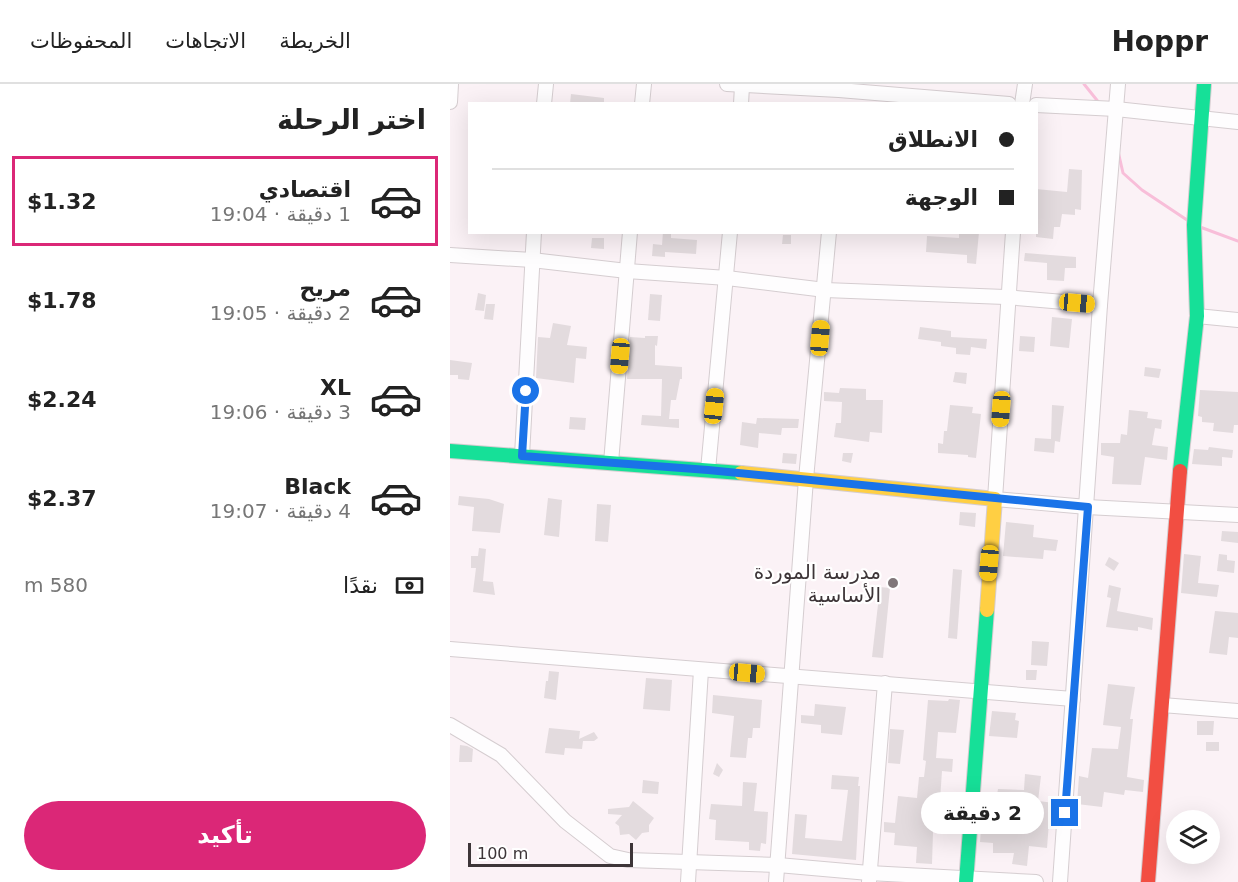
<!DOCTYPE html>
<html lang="ar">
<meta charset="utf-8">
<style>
:root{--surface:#fff;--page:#f2f2f2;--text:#222;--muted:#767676;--line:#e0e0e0;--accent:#db2777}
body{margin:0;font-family:"DejaVu Sans",Vazirmatn,sans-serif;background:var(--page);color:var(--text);direction:rtl;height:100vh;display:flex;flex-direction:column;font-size:22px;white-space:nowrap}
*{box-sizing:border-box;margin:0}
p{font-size:20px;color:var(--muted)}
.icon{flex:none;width:33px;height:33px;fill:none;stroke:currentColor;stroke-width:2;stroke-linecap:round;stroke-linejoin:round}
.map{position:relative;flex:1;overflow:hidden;direction:ltr}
.drawer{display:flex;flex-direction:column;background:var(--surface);width:450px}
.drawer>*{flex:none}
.guide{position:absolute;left:18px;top:18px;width:570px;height:132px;border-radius:0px;box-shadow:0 6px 24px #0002;direction:rtl;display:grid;align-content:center;height:132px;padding:0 24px;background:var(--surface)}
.tools{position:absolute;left:716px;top:726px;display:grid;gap:12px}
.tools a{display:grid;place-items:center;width:54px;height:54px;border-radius:50%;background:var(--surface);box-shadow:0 6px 24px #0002;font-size:30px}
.scale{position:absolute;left:18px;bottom:15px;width:165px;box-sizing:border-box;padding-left:6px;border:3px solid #3d3538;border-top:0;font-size:16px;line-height:21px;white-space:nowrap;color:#3d3538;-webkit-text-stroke:4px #fff;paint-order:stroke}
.end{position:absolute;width:27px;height:27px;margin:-14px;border:8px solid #1a73e8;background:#fff;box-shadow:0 0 0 3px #fff}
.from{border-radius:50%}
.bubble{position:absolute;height:42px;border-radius:21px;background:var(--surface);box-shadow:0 6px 24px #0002;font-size:20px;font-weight:700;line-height:42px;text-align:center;direction:rtl}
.car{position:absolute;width:18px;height:36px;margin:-18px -9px;border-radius:8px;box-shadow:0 0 4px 2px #0007;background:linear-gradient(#f5c518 24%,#345 0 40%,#f5c518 0 76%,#345 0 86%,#f5c518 0)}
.guide b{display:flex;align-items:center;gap:21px;height:57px;font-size:22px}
.guide b+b{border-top:2px solid var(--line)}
.guide i{width:15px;height:15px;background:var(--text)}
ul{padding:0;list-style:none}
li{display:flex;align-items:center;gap:18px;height:90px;margin:0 12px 9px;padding:0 12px;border:3px solid transparent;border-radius:0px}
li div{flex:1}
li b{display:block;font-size:22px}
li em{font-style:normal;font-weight:700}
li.current{border-color:var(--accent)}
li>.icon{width:54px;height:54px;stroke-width:1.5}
h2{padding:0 24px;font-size:27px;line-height:72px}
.pay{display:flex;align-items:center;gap:15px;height:66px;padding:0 24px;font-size:22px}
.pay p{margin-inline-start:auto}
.action{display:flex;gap:12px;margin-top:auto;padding:12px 24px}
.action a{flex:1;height:69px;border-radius:36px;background:var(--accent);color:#fff;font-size:24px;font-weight:700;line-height:69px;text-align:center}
header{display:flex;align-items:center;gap:36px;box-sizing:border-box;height:84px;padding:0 30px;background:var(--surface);border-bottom:2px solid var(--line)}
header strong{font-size:28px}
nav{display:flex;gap:33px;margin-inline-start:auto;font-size:21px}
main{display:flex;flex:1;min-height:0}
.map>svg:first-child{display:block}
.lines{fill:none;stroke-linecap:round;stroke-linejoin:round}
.stream{stroke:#f8bed9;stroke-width:3}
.building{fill:#e3dbde}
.street-casing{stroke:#d5cdd0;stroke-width:16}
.fast-casing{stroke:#d5cdd0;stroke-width:16}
.slow-casing{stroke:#d5cdd0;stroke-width:16}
.jam-casing{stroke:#d5cdd0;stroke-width:16}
.street{stroke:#fefdfe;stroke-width:14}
.fast{stroke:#16e098;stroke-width:14}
.slow{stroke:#ffcf43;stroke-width:14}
.jam{stroke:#f24e42;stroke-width:14}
.route{stroke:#1a73e8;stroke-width:8}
.poi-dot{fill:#80777a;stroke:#fff;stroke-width:2}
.labels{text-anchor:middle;stroke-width:4.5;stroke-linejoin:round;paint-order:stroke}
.poi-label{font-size:20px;fill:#3d3538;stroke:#fff;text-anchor:end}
</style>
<header>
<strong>Hoppr</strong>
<nav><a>الخريطة</a><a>الاتجاهات</a><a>المحفوظات</a></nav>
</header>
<main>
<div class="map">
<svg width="788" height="798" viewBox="0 0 788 798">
<rect width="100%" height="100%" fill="#fbf2f6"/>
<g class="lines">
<g class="stream">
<path d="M634 0 650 20"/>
<path d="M668 67 673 89 692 106 737 136"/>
<path d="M750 143 788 157"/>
</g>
</g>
<g class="building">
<path d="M121 10 154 14V20H120Z"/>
<path d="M619 85 632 86 631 126 625 125V131L612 130 610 143H604L603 155 586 153V105L617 108Z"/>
<path d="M213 148H221V154L247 156 246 170 215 168V173L202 172 203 160 212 161Z"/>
<path d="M509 148H529L526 180 517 179V171L476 168 477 152 509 154Z"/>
<path d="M333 151H341V160H332Z"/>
<path d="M142 154H154V165L141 164Z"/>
<path d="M575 169 626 173V184H615L614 197 597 196V179L574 177Z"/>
<path d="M28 209 36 211 34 227 25 226Z"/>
<path d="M200 210 212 211 210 237 198 236Z"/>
<path d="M36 220H45L43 236 34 235Z"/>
<path d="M602 233 622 235 619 264 600 262Z"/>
<path d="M103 239 121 242 117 261 137 263 136 275 126 274 124 299 86 294 88 253 100 254Z"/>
<path d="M470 243 501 247V253L537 255 536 265 521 263 520 271 506 270V264L491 262V258L468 255Z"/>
<path d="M195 252H208L207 262 205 261V281L232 283V295H230L226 316H221L219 335H229V344L191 341 192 331 211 332 212 295H177L180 253 195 254Z"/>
<path d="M570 252 585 253 584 268 569 267Z"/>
<path d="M0 276 22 279 19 296 8 295V291H0Z"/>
<path d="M695 283 711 285 709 294 694 292Z"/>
<path d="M505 288 517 289 516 300 503 298Z"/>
<path d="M390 304 416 305V316H433L432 349 420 348 419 358 384 353 386 339H391L392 318 374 317V308L389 309Z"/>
<path d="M750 306 788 308V341H784L783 349 763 347 764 339 752 338V333L748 332Z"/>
<path d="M500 321 523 323 522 329 531 330 526 374 518 373V371L488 369V359L493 360 494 347H497Z"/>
<path d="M602 321 614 322 610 358 605 357 604 369 584 367 585 354 601 355Z"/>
<path d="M679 326 698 328 697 334 712 336 711 345 705 344 702 361 718 363 717 376 695 373 691 401 662 400 664 373 651 371V359H670L671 350 677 351Z"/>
<path d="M120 333 136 334 135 346 119 345Z"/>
<path d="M307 334 349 335 348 344H332L331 351 309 349 308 364 290 361 292 338 306 340Z"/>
<path d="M759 363 783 366 782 374 772 373V382L742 380 744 365 758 366Z"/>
<path d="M333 369 347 370 346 380 332 379Z"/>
<path d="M393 369H403L401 379 392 377Z"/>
<path d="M9 412 39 415 54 420 50 449 22 447 24 423 8 421Z"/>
<path d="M98 414 112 416 109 453 94 451Z"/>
<path d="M147 420 161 421 158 458 145 457Z"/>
<path d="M510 428 526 429 525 443 509 441Z"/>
<path d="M556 438 584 441 583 453 608 456 606 467 594 466 593 475 553 472Z"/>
<path d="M772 447 788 448V459L771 457Z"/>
<path d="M29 464 36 465 33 497 43 498 45 511 23 508 26 484H21V472H28Z"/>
<path d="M734 470 751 472 748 499 769 501 767 513 731 509Z"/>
<path d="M769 470 777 471V476L785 477 784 489 767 487Z"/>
<path d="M659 473 669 479 664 487 655 481Z"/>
<path d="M503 485 512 486 507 555 498 554Z"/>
<path d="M659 501 671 504 667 527 703 534 702 546 688 543V547L656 543 661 514 657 513Z"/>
<path d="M430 503 440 504 433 574 422 573Z"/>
<path d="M765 527 788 529V554L779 553 777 571 759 569Z"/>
<path d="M582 557 599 558 597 582 581 581Z"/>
<path d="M576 586H587L586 596H576Z"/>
<path d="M99 587 109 588 106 616 94 614 96 597H98Z"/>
<path d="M196 594 222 596 220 627 193 625Z"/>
<path d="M658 600 685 603 680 635H683L677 693 694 696 693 708 675 706 674 711 654 708 652 723 627 720 629 692 638 694 642 664 668 665 671 643 653 641Z"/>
<path d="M263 611 312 616 310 644H303L302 654H298L296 674 280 673 284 632 262 629Z"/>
<path d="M499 615 510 616 506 649 488 648 486 674 503 675 502 688 492 687 490 716H484L482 780 466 779 467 763 444 761 445 749 434 748V738L445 739 448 712 467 714 469 693H474L476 677 473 676 478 616 498 617Z"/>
<path d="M365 620 396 623 392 651 371 649V641L351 639V631L364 632Z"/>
<path d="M542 627 566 629 565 636 569 637 567 654 539 652Z"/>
<path d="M747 637H764L763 651H747Z"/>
<path d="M99 644 130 647 129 655 144 648 148 654 144 657H133L132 665 115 664 114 671 95 669Z"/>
<path d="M440 645 454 646 450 680 438 679Z"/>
<rect x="756" y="658" width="13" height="9"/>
<path d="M10 661 17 662 23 665 22 678H9Z"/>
<path d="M267 679 273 686 269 693 263 690Z"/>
<path d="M575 690 591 692 588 717 605 719 602 738H599L597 764 579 762 577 782 562 780 564 769H543V759L530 758 531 744 569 749 571 729 554 727 555 718 546 717 548 705 574 706Z"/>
<path d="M382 691 409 693 408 702H410L406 776 342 770 345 730 357 731 355 754 392 757 398 706 381 705Z"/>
<path d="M193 696 209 698 208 710 192 709Z"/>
<path d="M293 698 307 699 304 727 318 728 316 760 311 759 310 767 299 766V758L265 756 266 736 259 735 261 720 292 722Z"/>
<path d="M183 717 204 734 199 741V748L192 749 186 756 179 750 170 751 169 742 165 739 172 731 158 730V725L179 723Z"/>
</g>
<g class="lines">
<g class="street-casing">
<g id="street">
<path d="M277 0 389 6 559 20"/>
<path d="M0 18 1 0"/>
<path d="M94 20 96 0"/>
<path d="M192 20 194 0"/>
<path d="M291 20 292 2"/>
<path d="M572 20 575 0"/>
<path d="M586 21 666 25 788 38"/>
<path d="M563 148 545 415 637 423 788 431"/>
<path d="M0 171 82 176 177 187 277 194 375 206 555 213 650 221"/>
<path d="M747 232 788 236"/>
<path d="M72 372 84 148"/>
<path d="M161 379 180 148"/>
<path d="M258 386 280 148"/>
<path d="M0 565 623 615"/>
<path d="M712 621 788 627"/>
<path d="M0 641 51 671 115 737 160 772 178 776 328 781 419 789 586 798"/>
<path d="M238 798 251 586"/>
<path d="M326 798 356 395 379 148"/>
<path d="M419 798 435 599"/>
<path d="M610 798 650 221 668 0"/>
</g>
</g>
<g class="fast-casing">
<g id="fast">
<path d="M0 367 291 389"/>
<path d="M730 387 747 232 744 141 754 0"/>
<path d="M516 798 537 526"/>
</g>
</g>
<g class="slow-casing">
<path id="slow" d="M291 389 545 415 537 526"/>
</g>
<g class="jam-casing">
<path id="jam" d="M698 798 730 387"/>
</g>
<use href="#street" class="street"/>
<use href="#fast" class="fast"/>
<use href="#slow" class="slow"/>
<use href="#jam" class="jam"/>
</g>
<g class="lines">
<path class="route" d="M76 307 72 372 258 386 638 423 615 729"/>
</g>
<circle class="poi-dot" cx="443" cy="499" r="6"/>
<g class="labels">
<g class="poi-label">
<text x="431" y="495">مدرسة الموردة<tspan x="431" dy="23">الأساسية</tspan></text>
</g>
</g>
</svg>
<div class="tools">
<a><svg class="icon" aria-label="layers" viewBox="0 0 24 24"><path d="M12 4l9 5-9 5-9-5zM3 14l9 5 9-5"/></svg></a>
</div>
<div class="scale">100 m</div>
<i class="end from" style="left:76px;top:307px"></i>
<i class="end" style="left:615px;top:729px"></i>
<div class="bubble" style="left:471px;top:708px;width:123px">2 دقيقة</div>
<i class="car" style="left:627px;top:219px;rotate:95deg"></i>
<i class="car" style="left:370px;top:254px;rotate:5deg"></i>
<i class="car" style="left:170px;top:272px;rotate:185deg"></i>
<i class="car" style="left:264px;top:322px;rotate:6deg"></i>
<i class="car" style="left:551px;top:325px;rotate:184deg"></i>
<i class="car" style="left:539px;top:479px;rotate:185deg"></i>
<i class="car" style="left:297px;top:589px;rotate:95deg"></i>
<div class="guide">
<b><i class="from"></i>الانطلاق</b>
<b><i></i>الوجهة</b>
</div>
</div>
<section class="drawer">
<h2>اختر الرحلة</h2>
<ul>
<li class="current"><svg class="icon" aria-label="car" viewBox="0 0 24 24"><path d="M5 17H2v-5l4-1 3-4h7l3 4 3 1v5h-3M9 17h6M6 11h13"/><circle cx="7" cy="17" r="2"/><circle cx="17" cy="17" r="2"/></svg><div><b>اقتصادي</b><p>1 دقيقة · 19:04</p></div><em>$1.32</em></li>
<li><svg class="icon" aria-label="car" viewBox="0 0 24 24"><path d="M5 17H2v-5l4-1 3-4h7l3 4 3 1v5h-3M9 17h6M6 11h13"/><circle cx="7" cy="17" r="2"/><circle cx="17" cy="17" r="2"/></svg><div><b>مريح</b><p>2 دقيقة · 19:05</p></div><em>$1.78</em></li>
<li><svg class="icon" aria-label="car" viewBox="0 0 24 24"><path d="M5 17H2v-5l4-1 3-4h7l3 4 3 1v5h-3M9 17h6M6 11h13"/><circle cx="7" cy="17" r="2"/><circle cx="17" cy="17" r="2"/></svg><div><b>XL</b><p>3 دقيقة · 19:06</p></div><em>$2.24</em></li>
<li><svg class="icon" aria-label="car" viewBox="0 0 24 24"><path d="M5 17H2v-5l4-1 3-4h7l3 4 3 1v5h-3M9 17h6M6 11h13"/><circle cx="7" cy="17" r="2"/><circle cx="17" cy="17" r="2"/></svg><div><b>Black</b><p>4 دقيقة · 19:07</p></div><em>$2.37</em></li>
</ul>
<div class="pay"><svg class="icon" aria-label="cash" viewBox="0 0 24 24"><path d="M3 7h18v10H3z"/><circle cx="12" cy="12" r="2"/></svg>نقدًا<p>580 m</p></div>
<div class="action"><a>تأكيد</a></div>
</section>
</main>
